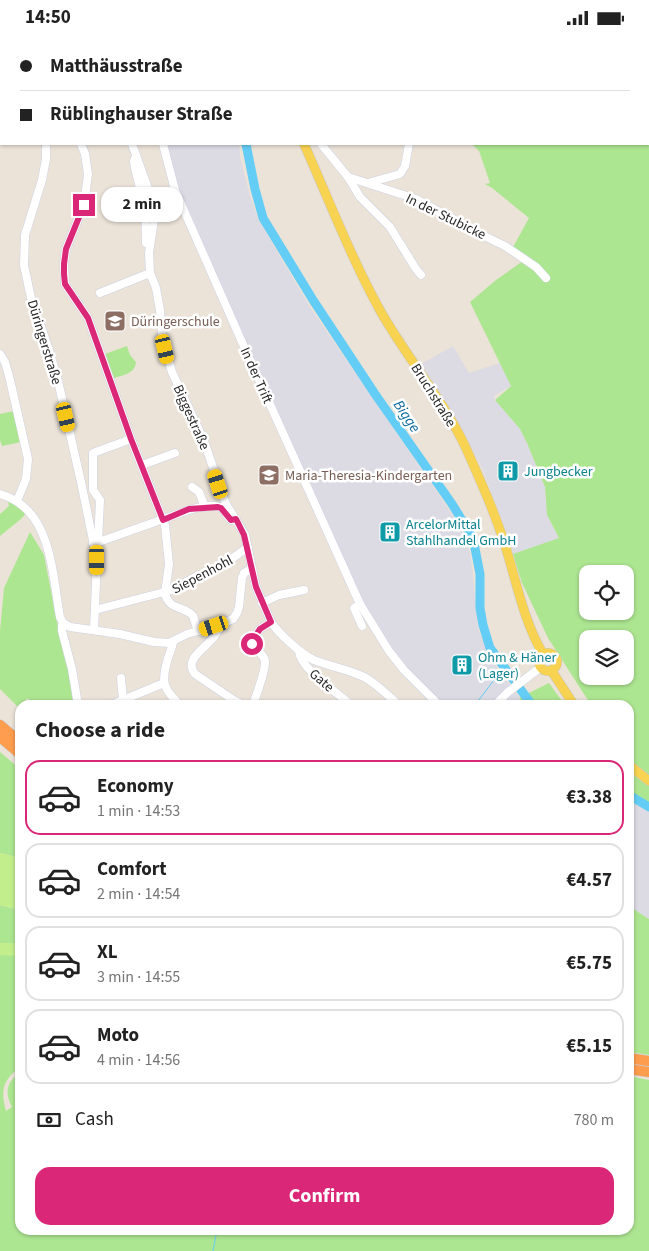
<!DOCTYPE html>
<meta charset="utf-8">
<style>
:root{--surface:#fff;--page:#f2f2f2;--text:#222;--muted:#767676;--line:#e0e0e0;--accent:#db2777}
body{margin:0;font-family:"Source Sans 3",sans-serif;background:var(--page);color:var(--text);height:100vh;display:flex;flex-direction:column;font-size:19px;white-space:nowrap}
*{box-sizing:border-box;margin:0}
p{font-size:16px;color:var(--muted)}
.icon{flex:none;width:28px;height:28px;fill:none;stroke:currentColor;stroke-width:2;stroke-linecap:round;stroke-linejoin:round}
.map{position:relative;flex:1;overflow:hidden}
.drawer{position:absolute;left:15px;top:665px;width:619px;height:535px;display:flex;flex-direction:column;background:var(--surface);border-radius:15px;box-shadow:0 1px 4px #0004}
.drawer>*{flex:none}
.banner{position:absolute;left:0px;top:0px;width:650px;height:110px;box-shadow:0 1px 4px #0004;display:grid;align-content:center;height:110px;padding:0 20px;background:var(--surface)}
.controls{position:absolute;left:579px;top:530px;display:grid;gap:10px}
.controls a{display:grid;place-items:center;width:55px;height:55px;border-radius:10px;background:var(--surface);box-shadow:0 1px 4px #0004;font-size:25px}
.end{position:absolute;width:22px;height:22px;margin:-11px;border:6px solid #db2777;background:#fff;box-shadow:0 0 0 2px #fff}
.from{border-radius:50%}
.bubble{position:absolute;height:35px;border-radius:15px;background:var(--surface);box-shadow:0 1px 4px #0004;font-size:16px;font-weight:700;line-height:35px;text-align:center}
.car{position:absolute;width:15px;height:30px;margin:-15px -8px;border-radius:6px;box-shadow:0 0 4px 1px #0007;background:linear-gradient(#f5c518 24%,#345 0 40%,#f5c518 0 76%,#345 0 86%,#f5c518 0)}
.banner b{display:flex;align-items:center;gap:18px;height:48px;font-size:19px}
.banner b+b{border-top:1px solid var(--line)}
.banner i{width:12px;height:12px;background:var(--text)}
ul{padding:0;list-style:none}
li{display:flex;align-items:center;gap:15px;height:75px;margin:0 10px 8px;padding:0 10px;border:2px solid var(--line);border-radius:15px}
li div{flex:1}
li b{display:block;font-size:19px}
li em{font-style:normal;font-weight:700}
li.selected{border-color:var(--accent)}
li>.icon{width:45px;height:45px;stroke-width:1.5}
h2{padding:0 20px;font-size:22px;line-height:60px}
.pay{display:flex;align-items:center;gap:12px;height:55px;padding:0 20px;font-size:19px}
.pay p{margin-inline-start:auto}
.action{display:flex;gap:10px;margin-top:auto;padding:10px 20px}
.action a{flex:1;height:58px;border-radius:15px;background:var(--accent);color:#fff;font-size:20px;font-weight:700;line-height:58px;text-align:center}
.status{display:flex;justify-content:space-between;align-items:center;height:35px;padding:0 25px;background:var(--surface);direction:ltr}
.status svg{height:14px;fill:currentColor}
.map>svg:first-child{display:block}
.industrial{fill:#dcdae3}
.green{fill:#ade691;fill-rule:evenodd}
.pitch{fill:#c3ee8c}
.lines{fill:none;stroke-linecap:round;stroke-linejoin:round}
.stream{stroke:#64cdf5;stroke-width:1}
.river{stroke:#64cdf5;stroke-width:9}
.minor-casing{stroke:#cdd1e2;stroke-width:9}
.major-casing{stroke:#c7c7c7;stroke-width:10}
.highway-casing{stroke:#c7c7c7;stroke-width:11}
.minor{stroke:#fff;stroke-width:8}
.major{stroke:#f8d251;stroke-width:9}
.highway{stroke:#ff9d4f;stroke-width:10}
.route{stroke:#db2777;stroke-width:6}
.labels{text-anchor:middle;stroke-width:5;stroke-linejoin:round;paint-order:stroke}
.street-label{font-size:14px;fill:#282828;stroke:#fff}
.education-label{font-size:14px;fill:#785e54;stroke:#fff;text-anchor:start}
.culture-label{font-size:14px;fill:#0d838f;stroke:#fff;text-anchor:start}
.water-label{font-size:15px;font-style:italic;fill:#06689d;stroke:#fff}
</style>
<div class="status"><b>14:50</b><svg viewBox="0 0 49 12"><path d="M0 12V9h3v3zM5 12V6h3v6zM10 12V3h3v9zM15 12V0h3v12zM26 1h20v11H26zM47 4h2v5h-2z"/></svg></div>
<div class="map">
<svg width="649" height="1216" viewBox="0 0 649 1216">
<rect width="100%" height="100%" fill="#ebe3d8"/>
<g class="industrial">
<path d="M163 109H239L240 121 250 161 258 184 310 272 465 498 471 523 479 597 498 635 526 670H439L421 654 377 597 175 155Z"/>
<path d="M453 311 469 338 500 328 511 351 494 361 495 365 520 394 527 408 545 452 547 480 559 504 513 519 507 498 482 433 458 387 442 360 421 329Z"/>
<path d="M629 762 649 772V884L629 871V845L633 838 629 835Z"/>
</g>
<g class="green">
<path d="M499 0H649V772L629 762V670H591L548 603 522 548 513 519 559 503 547 480 545 452 527 408 520 394 495 365 511 351 470 267 496 245 523 226 513 212 529 183 492 153 485 149 490 148 479 116 472 109H649V1H500ZM588 539H625V576H588ZM588 604H625V641H588Z"/>
<path d="M127 311 130 320 136 327C135 339 123 340 114 343L105 319Z"/>
<path d="M14 376 21 407 2 411 0 405V379Z"/>
<path d="M8 466H15L27 477 21 484 0 501V479L9 471Z"/>
<path d="M30 497 44 520 58 592 78 670H36L27 663 24 670H20V674L0 654V596L4 553Z"/>
<path d="M549 648 565 670H526L519 663Z"/>
<path d="M0 717 20 734V823L0 818Z"/>
<path d="M0 870 20 875V1032C3 1045 0 1055 6 1076L12 1072C4 1057 7 1047 20 1037V1195H629V1041L649 1045V1216H0Z"/>
<path d="M629 871 649 884V1020L629 1017Z"/>
</g>
<g class="pitch">
<path d="M0 818 20 823V875L0 870Z"/>
<path d="M0 908H18V921L0 920Z"/>
</g>
<g class="lines">
<g class="stream">
<path d="M475 670 494 645 505 633"/>
<path d="M213 1216 216 1200"/>
</g>
<g class="river">
<path d="M163 0 165 1"/>
<path d="M246 109 255 154 263 183 313 265 375 359 452 469 473 503 480 539V573L483 590 490 613 532 670"/>
<path d="M629 760 649 772"/>
</g>
<g class="minor-casing">
<g id="minor">
<path d="M79 0 80 1"/>
<path d="M294 0V1"/>
<path d="M190 1V0"/>
<path d="M337 1V0"/>
<path d="M0 2 1 3"/>
<path d="M0 77 1 82"/>
<path d="M46 109V124L42 145 25 200 24 230 31 263 49 315 58 346 81 447 97 525 94 595"/>
<path d="M81 109 85 119 88 139 84 170 66 214 64 229 65 249 88 283 131 404 165 490 169 529 165 558C168 573 179 571 190 578L193 581 198 596"/>
<path d="M132 109 149 156 154 171V185L149 218 150 238 156 253 160 275 162 300 168 324 172 337 204 406 222 459 226 469 239 490 245 500 256 552 271 587C279 599 301 619 314 625 331 632 349 634 366 643 378 650 388 661 399 670"/>
<path d="M163 109 175 155 242 307 360 569 389 616 404 635 439 670"/>
<path d="M321 109 348 142 416 164 474 196 505 211 536 232 546 243"/>
<path d="M136 121 134 126 135 133 145 173 146 208"/>
<path d="M348 142 360 162 390 192 416 234 421 240"/>
<path d="M368 148 400 139 405 131 409 109"/>
<path d="M100 258 150 238"/>
<path d="M0 319 5 327 10 345 28 424 26 444 17 466"/>
<path d="M142 430 175 418"/>
<path d="M192 452 199 457 205 472"/>
<path d="M0 459C52 473 52 539 60 582L63 588 70 592 120 599 154 607 169 608 187 599 219 590 233 584 237 578 239 572 242 543 244 538 251 534"/>
<path d="M98 507 100 465 93 455V418L131 404"/>
<path d="M93 509 189 475C196 473 213 469 220 472 224 474 228 482 231 485L236 484"/>
<path d="M262 568 279 560 304 555"/>
<path d="M360 569 354 573 362 591"/>
<path d="M95 575 172 555 197 541 214 535 226 528 248 512"/>
<path d="M63 588 62 591V596L72 634 77 664 79 670"/>
<path d="M219 590C219 609 180 620 195 639L235 666 244 670"/>
<path d="M173 607C172 613 170 617 168 623 161 646 162 653 180 670"/>
<path d="M299 616C300 634 338 658 351 670"/>
<path d="M121 643 123 665"/>
<path d="M111 670 164 648"/>
<path d="M253 670C256 660 266 636 265 626 264 618 253 615 252 607L260 594 271 587"/>
<path d="M495 670 508 657 541 632"/>
</g>
</g>
<g class="major-casing">
<g id="major">
<path d="M256 0 257 1"/>
<path d="M304 109C329 165 351 223 381 277 407 323 442 363 465 411 481 447 497 482 508 520 518 554 525 588 543 619"/>
<circle cx="548" cy="627" r="9"/>
<path d="M551 635 574 670"/>
<path d="M629 730 649 746"/>
</g>
</g>
<g class="highway-casing">
<g id="highway">
<path d="M0 690 20 707"/>
<path d="M0 702 20 719"/>
<path d="M629 1023 649 1026"/>
<path d="M629 1034 649 1037"/>
</g>
</g>
<use href="#minor" class="minor"/>
<use href="#major" class="major"/>
<use href="#highway" class="highway"/>
</g>
<g class="lines">
<path class="route" d="M84 170 66 214 64 229V239L65 249 88 283 131 404 163 485 189 474 218 472 221 473 231 485 236 484 244 500 256 552 271 587 260 594 252 606V609"/>
</g>
<defs>
<g id="school-square" transform="scale(1.125)"><rect x="-9" y="-9" width="18" height="18" rx="4" fill="#8d6e63" stroke="#fff"/><path d="M0-5L7-2L0 1L-7-2ZM-4 1L0 2.5L4 1V4Q0 6-4 4Z" fill="#fff"/></g>
<g id="building-square" transform="scale(1.125)"><rect x="-9" y="-9" width="18" height="18" rx="4" fill="#0f9aa8" stroke="#fff"/><path d="M-4-6H4V6H1V3H-1V6H-4ZM-2.5-4.3h1.7v1.8h-1.7ZM.8-4.3h1.7v1.8H.8ZM-2.5-1h1.7V.8h-1.7ZM.8-1h1.7V.8H.8Z" fill="#fff"/></g>
</defs>
<g fill-rule="evenodd">
<use href="#school-square" x="115" y="286"/>
<use href="#building-square" x="508" y="436"/>
<use href="#school-square" x="269" y="440"/>
<use href="#building-square" x="390" y="497"/>
<use href="#building-square" x="462" y="630"/>
</g>
<g class="labels">
<g class="street-label">
<text transform="translate(446 181) rotate(26)" y="5">In der Stubicke</text>
<text transform="translate(45 307) rotate(73)" y="5">Düringerstraße</text>
<text transform="translate(257 340) rotate(66)" y="5">In der Trift</text>
<text transform="translate(434 360) rotate(58)" y="5">Bruchstraße</text>
<text transform="translate(192 382) rotate(66)" y="5">Biggestraße</text>
<text transform="translate(202 539) rotate(-28)" y="5">Siepenhohl</text>
<text transform="translate(322 645) rotate(41)" y="5">Gate</text>
</g>
<g class="education-label">
<text x="131" y="291">Düringerschule</text>
<text x="285" y="445">Maria-Theresia-Kindergarten</text>
</g>
<g class="culture-label">
<text x="524" y="441">Jungbecker</text>
<text x="406" y="494">ArcelorMittal<tspan x="406" dy="16">Stahlhandel GmbH</tspan></text>
<text x="478" y="627">Ohm &amp; Häner<tspan x="478" dy="16">(Lager)</tspan></text>
</g>
<g class="water-label">
<text transform="translate(407 381) rotate(56)" y="5">Bigge</text>
</g>
</g>
</svg>
<div class="controls">
<a><svg class="icon" aria-label="locate" viewBox="0 0 24 24"><circle cx="12" cy="12" r="6"/><path d="M12 2v4M12 18v4M2 12h4M18 12h4"/></svg></a>
<a><svg class="icon" aria-label="layers" viewBox="0 0 24 24"><path d="M12 4l9 5-9 5-9-5zM3 14l9 5 9-5"/></svg></a>
</div>
<i class="end from" style="left:252px;top:609px"></i>
<i class="end" style="left:84px;top:170px"></i>
<div class="bubble" style="left:101px;top:152px;width:82px">2 min</div>
<i class="car" style="left:165px;top:314px;rotate:167deg"></i>
<i class="car" style="left:66px;top:382px;rotate:167deg"></i>
<i class="car" style="left:218px;top:449px;rotate:342deg"></i>
<i class="car" style="left:97px;top:525px;rotate:180deg"></i>
<i class="car" style="left:214px;top:591px;rotate:252deg"></i>
<div class="banner">
<b><i class="from"></i>Matthäusstraße</b>
<b><i></i>Rüblinghauser Straße</b>
</div>
<section class="drawer">
<h2>Choose a ride</h2>
<ul>
<li class="selected"><svg class="icon" aria-label="car" viewBox="0 0 24 24"><path d="M5 17H2v-5l4-1 3-4h7l3 4 3 1v5h-3M9 17h6M6 11h13"/><circle cx="7" cy="17" r="2"/><circle cx="17" cy="17" r="2"/></svg><div><b>Economy</b><p>1 min · 14:53</p></div><em>€3.38</em></li>
<li><svg class="icon" aria-label="car" viewBox="0 0 24 24"><path d="M5 17H2v-5l4-1 3-4h7l3 4 3 1v5h-3M9 17h6M6 11h13"/><circle cx="7" cy="17" r="2"/><circle cx="17" cy="17" r="2"/></svg><div><b>Comfort</b><p>2 min · 14:54</p></div><em>€4.57</em></li>
<li><svg class="icon" aria-label="car" viewBox="0 0 24 24"><path d="M5 17H2v-5l4-1 3-4h7l3 4 3 1v5h-3M9 17h6M6 11h13"/><circle cx="7" cy="17" r="2"/><circle cx="17" cy="17" r="2"/></svg><div><b>XL</b><p>3 min · 14:55</p></div><em>€5.75</em></li>
<li><svg class="icon" aria-label="car" viewBox="0 0 24 24"><path d="M5 17H2v-5l4-1 3-4h7l3 4 3 1v5h-3M9 17h6M6 11h13"/><circle cx="7" cy="17" r="2"/><circle cx="17" cy="17" r="2"/></svg><div><b>Moto</b><p>4 min · 14:56</p></div><em>€5.15</em></li>
</ul>
<div class="pay"><svg class="icon" aria-label="cash" viewBox="0 0 24 24"><path d="M3 7h18v10H3z"/><circle cx="12" cy="12" r="2"/></svg>Cash<p>780 m</p></div>
<div class="action"><a>Confirm</a></div>
</section>
</div>
